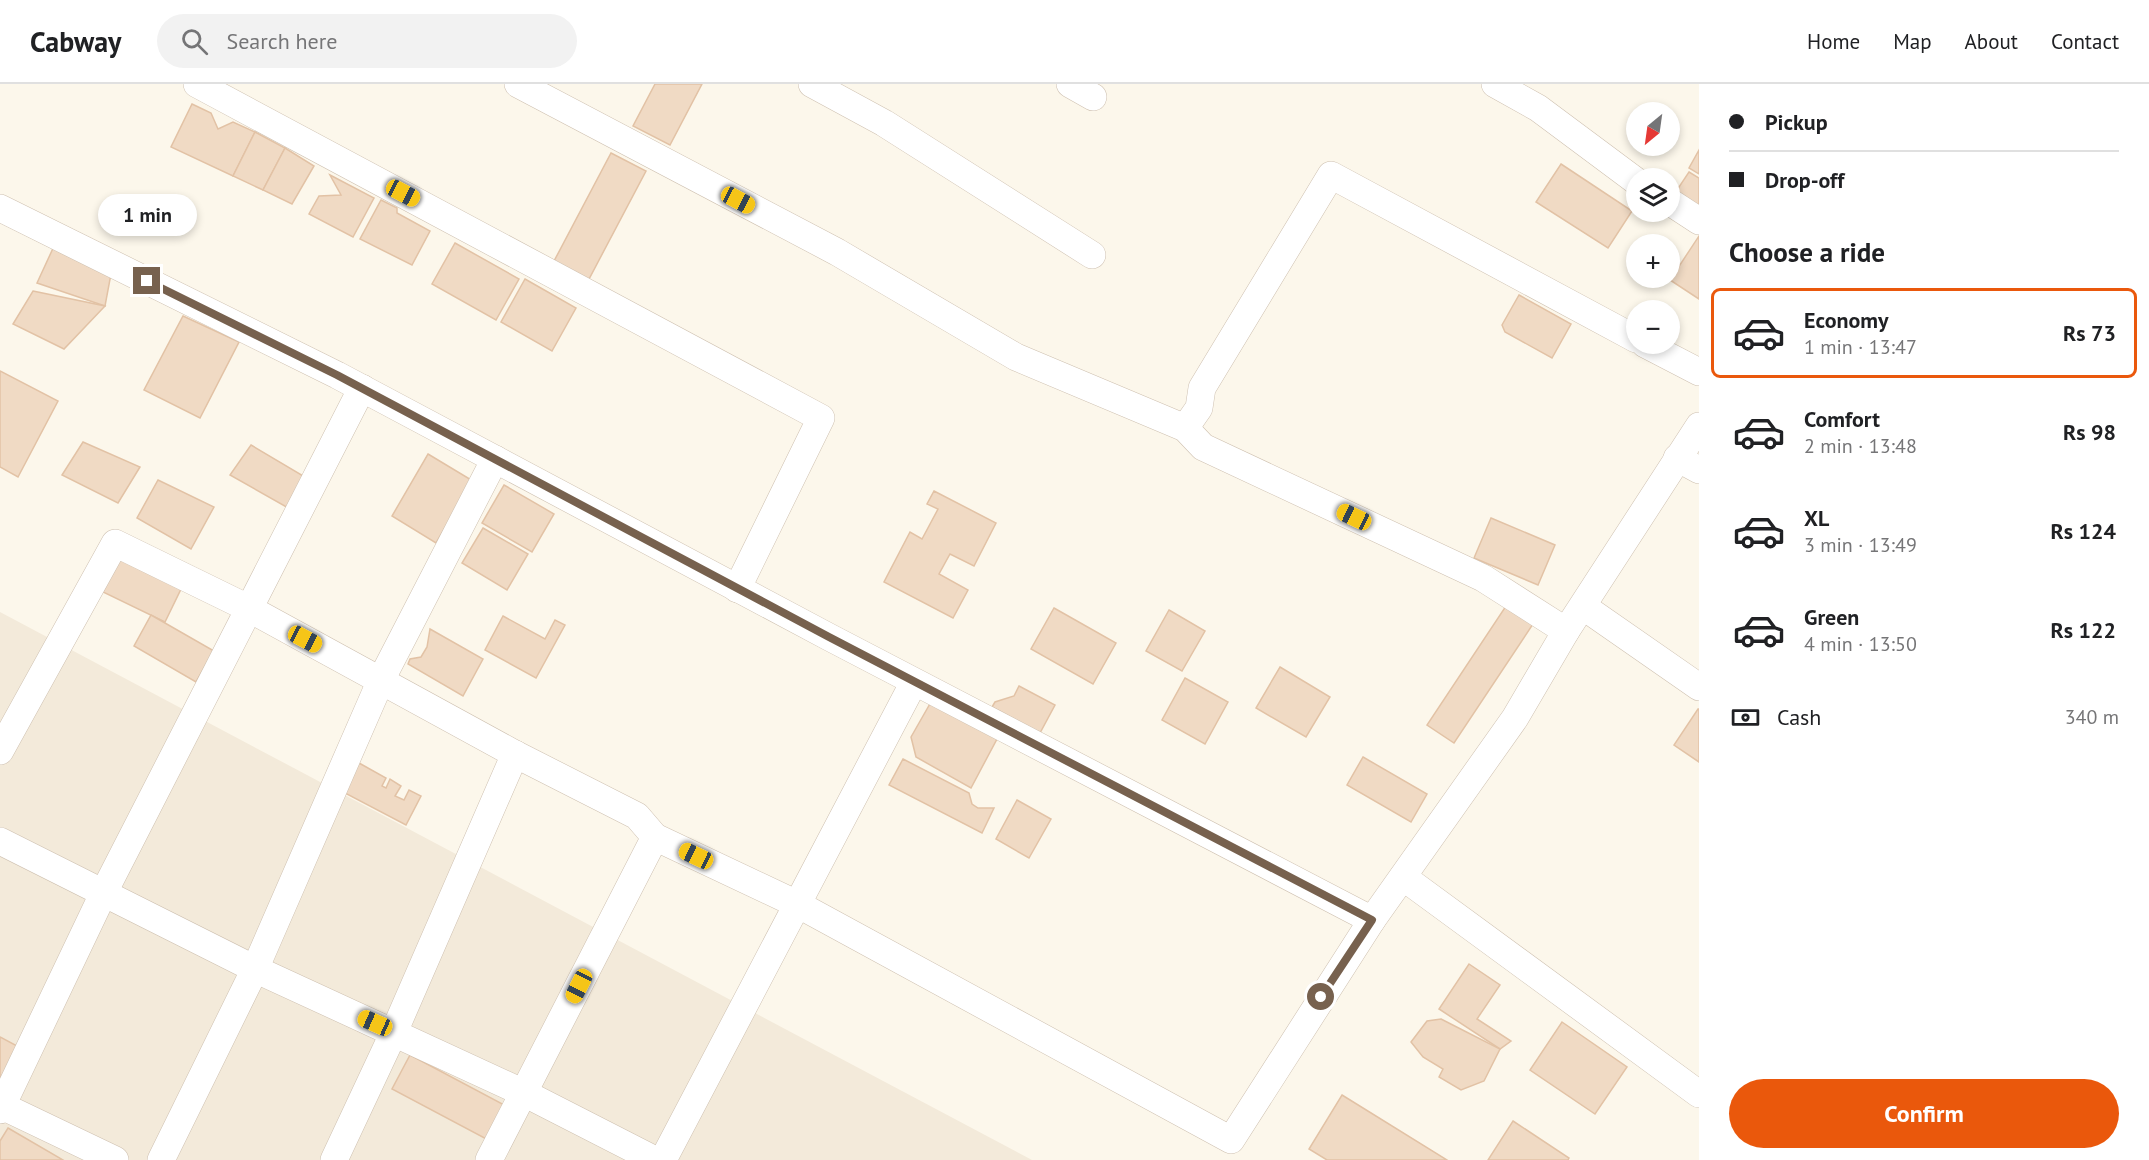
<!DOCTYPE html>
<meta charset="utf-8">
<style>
:root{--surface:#fff;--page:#f2f2f2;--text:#202124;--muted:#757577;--line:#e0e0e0;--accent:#ea580c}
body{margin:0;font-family:"PT Sans",sans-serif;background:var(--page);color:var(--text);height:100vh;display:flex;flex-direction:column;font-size:22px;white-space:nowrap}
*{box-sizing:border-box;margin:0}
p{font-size:20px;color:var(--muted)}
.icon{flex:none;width:33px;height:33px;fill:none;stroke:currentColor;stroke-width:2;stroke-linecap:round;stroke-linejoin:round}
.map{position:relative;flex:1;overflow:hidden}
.panel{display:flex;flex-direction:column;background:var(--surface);width:450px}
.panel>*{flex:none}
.banner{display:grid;align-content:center;height:132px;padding:0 30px;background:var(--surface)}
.needle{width:39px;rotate:209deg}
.fabs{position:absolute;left:1626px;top:18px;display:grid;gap:12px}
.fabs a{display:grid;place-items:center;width:54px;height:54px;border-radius:50%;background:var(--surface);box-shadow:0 3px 9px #0003;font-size:30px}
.end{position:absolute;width:27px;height:27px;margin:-14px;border:8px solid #77614e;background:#fff;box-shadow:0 0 0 3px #fff}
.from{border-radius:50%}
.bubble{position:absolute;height:42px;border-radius:21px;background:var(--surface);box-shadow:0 3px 9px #0003;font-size:20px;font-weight:800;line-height:42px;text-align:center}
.car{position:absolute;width:18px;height:36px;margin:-18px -9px;border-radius:8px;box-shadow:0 0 4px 2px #0007;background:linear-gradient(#f5c518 24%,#345 0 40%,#f5c518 0 76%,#345 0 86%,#f5c518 0)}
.banner b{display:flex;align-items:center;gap:21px;height:57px;font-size:22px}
.banner b+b{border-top:2px solid var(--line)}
.banner i{width:15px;height:15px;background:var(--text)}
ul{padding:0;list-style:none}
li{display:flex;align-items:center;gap:18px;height:90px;margin:0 12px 9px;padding:0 18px;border:3px solid transparent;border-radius:9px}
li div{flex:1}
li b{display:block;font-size:22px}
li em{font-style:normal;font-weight:800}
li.current{border-color:var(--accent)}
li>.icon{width:54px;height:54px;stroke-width:1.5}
h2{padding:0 30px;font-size:27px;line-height:72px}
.pay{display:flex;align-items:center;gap:15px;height:66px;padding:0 30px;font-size:22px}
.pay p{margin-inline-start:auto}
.cta{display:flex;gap:12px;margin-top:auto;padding:12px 30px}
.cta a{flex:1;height:69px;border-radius:36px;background:var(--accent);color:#fff;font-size:24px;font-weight:800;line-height:69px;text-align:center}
header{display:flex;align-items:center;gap:36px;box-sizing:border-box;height:84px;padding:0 30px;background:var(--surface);border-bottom:2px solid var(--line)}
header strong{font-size:28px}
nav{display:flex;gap:33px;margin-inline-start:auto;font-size:21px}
.search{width:420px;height:54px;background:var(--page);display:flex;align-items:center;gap:15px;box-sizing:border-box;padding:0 21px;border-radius:33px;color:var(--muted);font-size:22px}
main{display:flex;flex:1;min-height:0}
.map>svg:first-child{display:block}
.residential{fill:#f3eada}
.building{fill:#f0dac4;stroke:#e2c2a5;stroke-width:1.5}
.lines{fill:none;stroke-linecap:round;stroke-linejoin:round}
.minor-casing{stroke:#cec0b0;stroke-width:28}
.minor{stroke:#fff;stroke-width:27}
.route{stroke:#77614e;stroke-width:8}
</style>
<header>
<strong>Cabway</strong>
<div class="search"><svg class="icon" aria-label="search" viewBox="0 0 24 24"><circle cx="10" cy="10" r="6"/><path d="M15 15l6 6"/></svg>Search here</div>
<nav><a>Home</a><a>Map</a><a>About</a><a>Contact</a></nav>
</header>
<main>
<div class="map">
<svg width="1699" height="1076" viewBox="0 0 1699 1076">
<rect width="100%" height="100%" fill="#fcf7eb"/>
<path class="residential" d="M0 528 1032 1076H0Z"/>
<g class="building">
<path d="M655 0H702L670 61 633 42Z"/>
<path d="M192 20 211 29 218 45 233 38 255 48 233 92 171 63Z"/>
<path d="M255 48 285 64 263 106 233 92Z"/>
<path d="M285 64 314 82 292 120 263 106Z"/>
<path d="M1699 66V90L1689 84Z"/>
<path d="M611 69 646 87 588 197 553 179Z"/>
<path d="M1561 80 1632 127 1608 164 1536 118Z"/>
<path d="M1689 88 1699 94V124L1675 109Z"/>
<path d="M330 91 374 114 353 153 309 130 319 112 341 111Z"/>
<path d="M381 116 397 124V129L430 147 412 181 360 155Z"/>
<path d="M1699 152V215L1670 196Z"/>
<path d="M455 159 519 195 496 236 432 200Z"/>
<path d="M55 160 111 190 105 222 37 199Z"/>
<path d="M525 195 576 224 552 267 501 238Z"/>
<path d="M33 207 105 222 64 265 13 240Z"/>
<path d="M1519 211 1571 240 1552 274 1505 248 1502 241Z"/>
<path d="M183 232 239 258 200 334 144 306Z"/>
<path d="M0 287 58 317 18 393 0 383Z"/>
<path d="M83 358 140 383 118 419 62 391Z"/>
<path d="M251 361 305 393 290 425 230 391Z"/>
<path d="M428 370 473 397 436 459 392 432Z"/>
<path d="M158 396 214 423 191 465 137 434Z"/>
<path d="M504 401 554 430 532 468 482 439Z"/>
<path d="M934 407 996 439 974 482 950 470 939 490 968 506 953 534 884 498 910 448 922 455 938 425 927 420Z"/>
<path d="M1491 434 1555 461 1538 501 1474 474Z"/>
<path d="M483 444 528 470 507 506 462 479Z"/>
<path d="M120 473 182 503 165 538 103 508Z"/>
<path d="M1506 522 1533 540 1454 659 1427 641Z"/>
<path d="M1054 524 1116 559 1093 600 1031 565Z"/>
<path d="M1169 526 1205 547 1182 587 1146 567Z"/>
<path d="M151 531 214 567 196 598 134 562Z"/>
<path d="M503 532 545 555 555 536 565 541 536 594 485 566Z"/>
<path d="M430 545 483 575 463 612 408 580 410 575 421 573 427 563Z"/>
<path d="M1280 583 1330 613 1306 653 1256 624Z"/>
<path d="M1185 594 1228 618 1205 660 1162 636Z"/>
<path d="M1019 602 1055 621 1040 649 992 623 995 618 1014 612Z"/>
<path d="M931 618 997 655 971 704 916 673 911 653Z"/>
<path d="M1698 625H1699V678L1674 661Z"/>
<path d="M1363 673 1427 710 1411 738 1347 701Z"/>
<path d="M903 675 969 709 972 720 978 724H994L982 749 889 701Z"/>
<path d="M359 679 386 694 382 702 386 704 390 695 401 702 395 712 404 716 409 706 421 712 406 741 343 708Z"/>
<path d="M1017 716 1051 735 1029 774 996 755Z"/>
<path d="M1469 880 1500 901 1477 935 1511 957 1500 965 1439 925Z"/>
<path d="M1441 935 1500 965 1484 997 1461 1006 1439 993 1443 985 1423 973 1411 958 1427 937Z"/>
<path d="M1562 938 1627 983 1595 1030 1530 986Z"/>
<path d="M0 953 19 963 0 1000Z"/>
<path d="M410 971 510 1024 492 1058 392 1005Z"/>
<path d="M1342 1011 1447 1076H1327L1309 1065Z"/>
<path d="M1513 1037 1569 1074 1568 1076H1488Z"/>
<path d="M8 1044 63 1076H0V1057Z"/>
</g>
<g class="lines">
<g class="minor-casing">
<g id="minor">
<path d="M197 0 821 334 737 505"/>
<path d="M518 0 837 168 1016 273 1185 344 1203 363 1483 494 1566 547"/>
<path d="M812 0 884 39 1092 171"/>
<path d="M1070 0 1093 13"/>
<path d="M1495 0 1538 24 1636 97"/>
<path d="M1670 118 1699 137"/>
<path d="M0 124 337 291 829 553 1372 836 1515 634 1566 547 1699 342"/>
<path d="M1645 260 1699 288"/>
<path d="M1185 344 1199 324 1202 304 1331 91 1636 255"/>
<path d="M1677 374 1699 386"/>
<path d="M1584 523 1699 603"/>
<path d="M0 667 115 459 248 524 515 670 637 732 655 753 799 821 1231 1056 1372 836"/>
<path d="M0 757 255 885 524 1009 655 1076"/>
<path d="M1403 793 1699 1010"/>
<path d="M0 1021 115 1076"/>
<path d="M0 1026 104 808 362 304"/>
<path d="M161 1076 255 885 381 596 495 375"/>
<path d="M334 1076 394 948 515 670"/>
<path d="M489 1076 655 753"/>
<path d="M663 1076 914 598"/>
</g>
</g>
<use href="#minor" class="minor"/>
</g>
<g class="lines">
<path class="route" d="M147 197 337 291 829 553 1372 836 1321 913"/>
</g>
</svg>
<div class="fabs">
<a><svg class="needle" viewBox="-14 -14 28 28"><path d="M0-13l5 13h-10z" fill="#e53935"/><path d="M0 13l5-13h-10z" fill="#757577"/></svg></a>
<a><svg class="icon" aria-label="layers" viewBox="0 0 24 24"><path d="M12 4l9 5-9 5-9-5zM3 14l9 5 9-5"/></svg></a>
<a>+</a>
<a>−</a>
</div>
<i class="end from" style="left:1321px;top:913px"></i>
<i class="end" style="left:147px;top:197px"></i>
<div class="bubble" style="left:98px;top:110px;width:99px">1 min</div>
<i class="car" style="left:403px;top:109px;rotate:118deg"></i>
<i class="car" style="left:738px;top:116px;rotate:118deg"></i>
<i class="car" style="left:1354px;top:433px;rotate:295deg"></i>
<i class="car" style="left:305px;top:555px;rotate:118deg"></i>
<i class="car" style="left:696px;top:772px;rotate:295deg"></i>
<i class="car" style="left:579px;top:902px;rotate:207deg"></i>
<i class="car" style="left:375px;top:939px;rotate:294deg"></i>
</div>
<section class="panel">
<div class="banner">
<b><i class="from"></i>Pickup</b>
<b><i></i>Drop-off</b>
</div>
<h2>Choose a ride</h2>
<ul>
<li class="current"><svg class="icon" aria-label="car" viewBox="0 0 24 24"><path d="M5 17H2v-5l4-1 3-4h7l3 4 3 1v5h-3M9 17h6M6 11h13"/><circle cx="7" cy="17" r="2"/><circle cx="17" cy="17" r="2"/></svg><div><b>Economy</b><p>1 min · 13:47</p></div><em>Rs 73</em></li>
<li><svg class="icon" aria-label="car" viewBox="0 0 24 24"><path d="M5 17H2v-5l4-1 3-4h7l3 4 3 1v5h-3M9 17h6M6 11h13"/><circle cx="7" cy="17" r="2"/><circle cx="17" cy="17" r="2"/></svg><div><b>Comfort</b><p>2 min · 13:48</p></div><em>Rs 98</em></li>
<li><svg class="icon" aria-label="car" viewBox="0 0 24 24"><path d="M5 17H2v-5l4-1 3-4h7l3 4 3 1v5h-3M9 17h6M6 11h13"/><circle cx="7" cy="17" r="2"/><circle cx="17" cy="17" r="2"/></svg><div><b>XL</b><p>3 min · 13:49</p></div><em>Rs 124</em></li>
<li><svg class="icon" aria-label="car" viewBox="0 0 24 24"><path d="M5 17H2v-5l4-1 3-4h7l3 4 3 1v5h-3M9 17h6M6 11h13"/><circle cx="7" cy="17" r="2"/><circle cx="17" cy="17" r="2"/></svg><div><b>Green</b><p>4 min · 13:50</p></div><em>Rs 122</em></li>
</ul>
<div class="pay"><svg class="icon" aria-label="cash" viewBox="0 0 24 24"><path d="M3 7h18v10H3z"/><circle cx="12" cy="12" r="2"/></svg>Cash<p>340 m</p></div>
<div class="cta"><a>Confirm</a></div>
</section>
</main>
